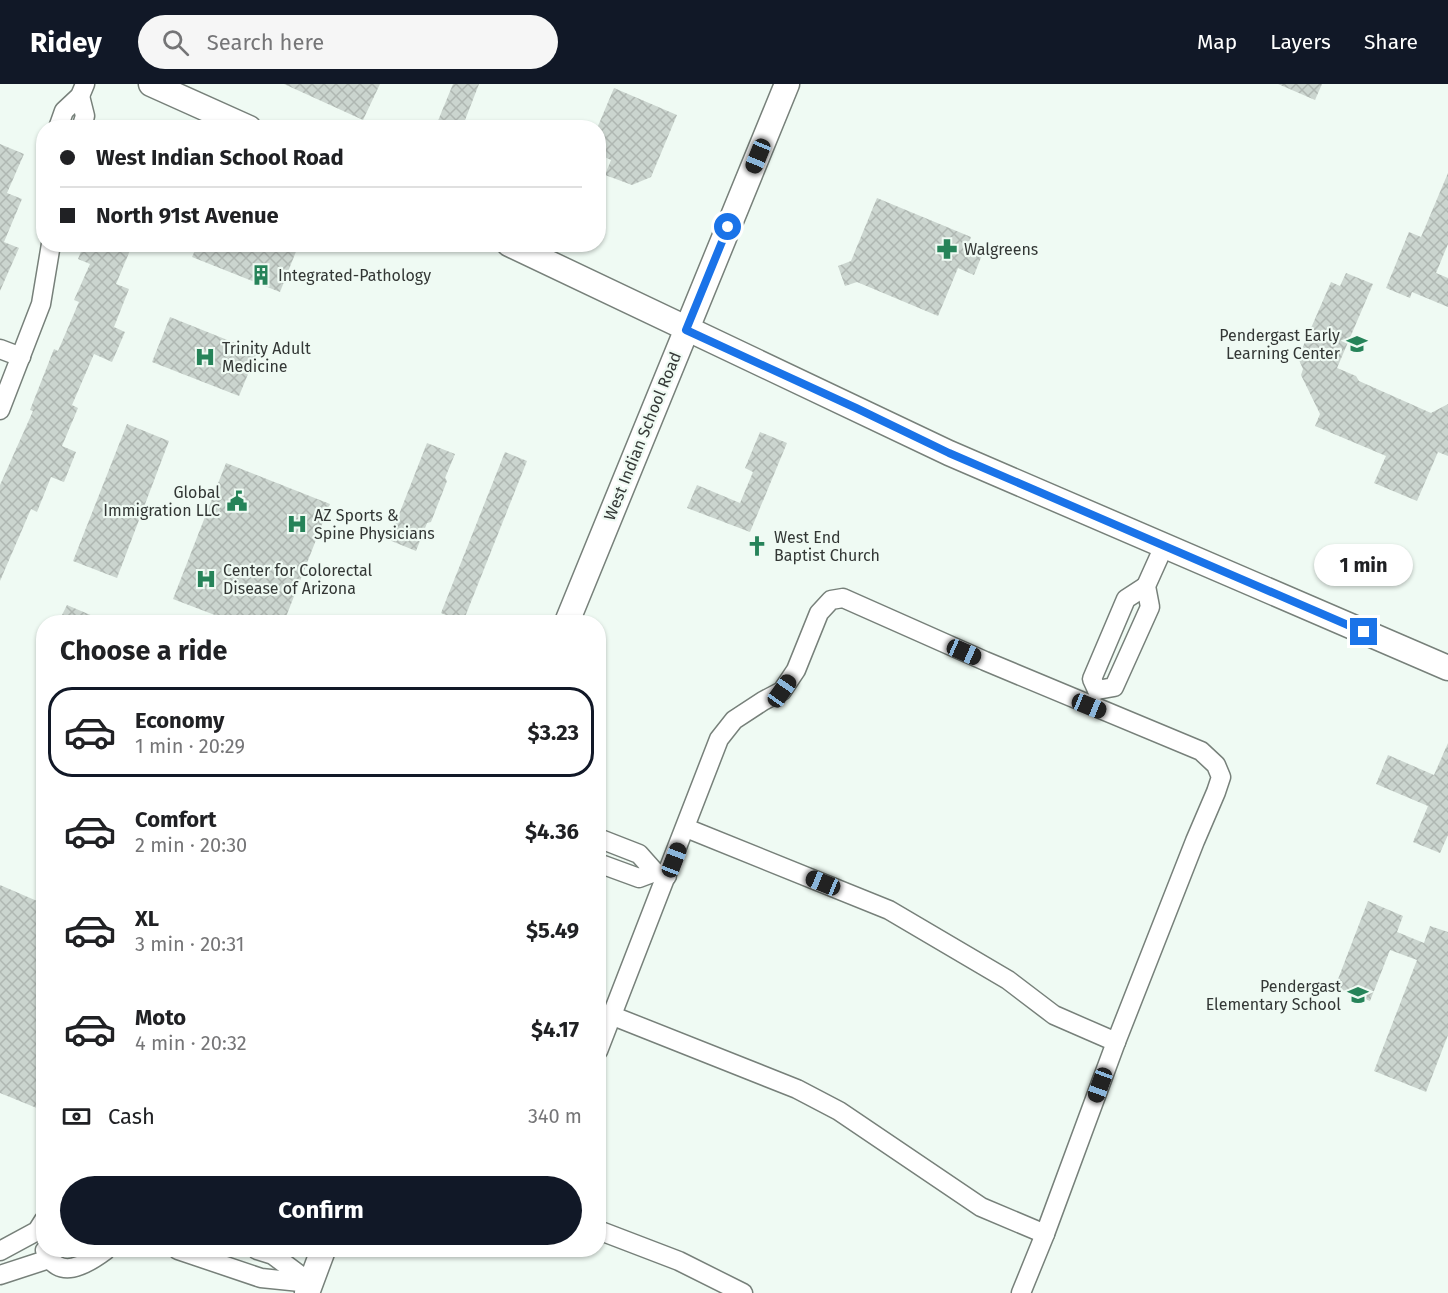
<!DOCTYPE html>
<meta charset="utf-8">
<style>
:root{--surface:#fff;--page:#f6f6f6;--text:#202124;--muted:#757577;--line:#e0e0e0;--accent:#111827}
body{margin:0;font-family:"Fira Sans",sans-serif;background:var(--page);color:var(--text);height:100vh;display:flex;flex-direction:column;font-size:22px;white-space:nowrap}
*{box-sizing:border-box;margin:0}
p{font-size:20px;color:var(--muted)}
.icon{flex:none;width:33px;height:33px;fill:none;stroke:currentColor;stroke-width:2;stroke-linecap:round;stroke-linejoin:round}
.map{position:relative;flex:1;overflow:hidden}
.panel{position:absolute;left:36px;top:531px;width:570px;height:642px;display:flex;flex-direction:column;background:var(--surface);border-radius:24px;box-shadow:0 2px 4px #0004}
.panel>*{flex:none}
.top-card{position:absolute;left:36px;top:36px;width:570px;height:132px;border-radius:24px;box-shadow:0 2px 4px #0004;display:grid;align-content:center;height:132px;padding:0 24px;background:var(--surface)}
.end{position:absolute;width:27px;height:27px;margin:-14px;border:8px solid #1a73e8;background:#fff;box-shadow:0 0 0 3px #fff}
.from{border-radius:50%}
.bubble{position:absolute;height:42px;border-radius:21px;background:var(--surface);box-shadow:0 2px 4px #0004;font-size:20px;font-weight:700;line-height:42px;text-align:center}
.car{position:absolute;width:18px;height:36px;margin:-18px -9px;border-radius:8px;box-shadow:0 0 4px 2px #0007;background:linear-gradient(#222 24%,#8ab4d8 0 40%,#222 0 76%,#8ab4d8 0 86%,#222 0)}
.top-card b{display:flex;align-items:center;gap:21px;height:57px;font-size:22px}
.top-card b+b{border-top:2px solid var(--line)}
.top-card i{width:15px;height:15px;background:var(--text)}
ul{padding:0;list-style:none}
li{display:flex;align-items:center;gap:18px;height:90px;margin:0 12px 9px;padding:0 12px;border:3px solid transparent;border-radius:24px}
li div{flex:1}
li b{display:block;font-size:22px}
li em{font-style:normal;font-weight:700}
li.selected{border-color:var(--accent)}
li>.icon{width:54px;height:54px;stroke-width:1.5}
h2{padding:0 24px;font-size:27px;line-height:72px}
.pay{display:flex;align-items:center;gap:15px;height:66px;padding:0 24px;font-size:22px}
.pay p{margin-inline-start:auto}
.cta{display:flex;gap:12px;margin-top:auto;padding:12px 24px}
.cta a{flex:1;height:69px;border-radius:36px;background:var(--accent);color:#fff;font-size:24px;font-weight:700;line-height:69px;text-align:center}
header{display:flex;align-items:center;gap:36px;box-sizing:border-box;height:84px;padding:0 30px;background:var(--accent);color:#fff}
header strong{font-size:28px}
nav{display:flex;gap:33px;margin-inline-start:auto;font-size:21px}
.search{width:420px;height:54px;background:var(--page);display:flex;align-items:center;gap:15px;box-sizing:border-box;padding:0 21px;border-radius:33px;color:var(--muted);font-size:22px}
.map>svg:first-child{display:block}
.building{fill:url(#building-cross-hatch)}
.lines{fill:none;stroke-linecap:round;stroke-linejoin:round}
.street-casing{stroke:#77807a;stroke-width:21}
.secondary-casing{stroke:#77807a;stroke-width:27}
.street{stroke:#fff;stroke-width:18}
.secondary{stroke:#fff;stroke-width:24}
.route{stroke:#1a73e8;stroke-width:8}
.labels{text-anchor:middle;stroke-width:4.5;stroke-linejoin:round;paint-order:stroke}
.poi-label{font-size:16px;fill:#333735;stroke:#effaf3;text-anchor:start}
.street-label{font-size:16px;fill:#333735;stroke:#effaf3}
</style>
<header>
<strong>Ridey</strong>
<div class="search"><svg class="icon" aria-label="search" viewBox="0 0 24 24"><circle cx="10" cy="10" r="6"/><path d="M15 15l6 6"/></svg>Search here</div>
<nav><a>Map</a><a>Layers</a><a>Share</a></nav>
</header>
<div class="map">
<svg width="1448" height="1209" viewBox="0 0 1448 1209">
<defs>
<pattern id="building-cross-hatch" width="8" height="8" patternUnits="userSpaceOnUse" patternTransform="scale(1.5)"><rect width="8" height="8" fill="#cbd5cf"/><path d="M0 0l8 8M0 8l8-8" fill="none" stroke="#afb7b2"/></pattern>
</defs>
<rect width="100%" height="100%" fill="#effaf3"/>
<g class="building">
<path d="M284 0H380L363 36Z"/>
<path d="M453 0H479L462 44H435Z"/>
<path d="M1278 0H1322L1315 16Z"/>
<path d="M614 4 677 31 651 93 632 101 605 91 611 76 598 70V42Z"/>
<path d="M0 60 24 70 7 109 22 115 4 158 19 164 0 207Z"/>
<path d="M1448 89V160L1436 189 1448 194V223L1412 208 1410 214 1386 204 1409 148 1421 153Z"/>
<path d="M877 114 971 153 967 164 982 171 974 191 958 184 938 232 857 198 845 202 838 182 851 177Z"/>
<path d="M84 160H123L131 164 116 200 129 205 114 243 125 248 112 278 94 270 72 321 78 324 62 362 76 368 64 398 51 393 37 428 31 425 0 497V401L33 327 30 326 54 265 58 267 79 218 74 216 90 180 78 175Z"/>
<path d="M198 160H286L297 165 280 208 192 173Z"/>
<path d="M1346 189 1373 200 1337 284 1356 292 1359 297 1431 329 1448 320V372L1438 368 1417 417 1374 399 1386 372 1315 342 1320 330 1301 291 1303 285 1298 274 1331 198 1340 202Z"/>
<path d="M170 233 257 268 239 312 152 278Z"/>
<path d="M127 340 169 357 117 494 73 477Z"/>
<path d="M760 348 787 359 750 448 687 424 697 401 740 419 753 388 745 384Z"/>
<path d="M427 359 455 370 445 394 447 397 431 438 427 439 416 467 389 456Z"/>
<path d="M505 368 527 377 463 538 441 529Z"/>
<path d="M226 379 330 420 284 538H233L173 515Z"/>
<path d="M67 521 107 538H75L61 533Z"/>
<path d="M1448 659V751L1440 769 1413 758 1428 722 1376 700 1388 671 1434 691Z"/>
<path d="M0 801 44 820V1027L0 1009Z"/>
<path d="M1368 817 1403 832 1397 848 1424 859 1430 842 1448 848V951L1426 1008 1374 987 1417 876 1390 866 1370 917 1335 903Z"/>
</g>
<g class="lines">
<g class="street-casing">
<g id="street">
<path d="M80 12 85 32 81 44"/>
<path d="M58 44 64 27 80 12 85 0"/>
<path d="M0 265 21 273"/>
<path d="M0 326 41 220 51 160"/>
<path d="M1097 606 1114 603 1150 523 1146 502 1164 462"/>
<path d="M1097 606 1092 595 1126 515 1146 502"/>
<path d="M686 744 889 826 1008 896 1054 931 1116 958"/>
<path d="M598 754 639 770 655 788 667 792"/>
<path d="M598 779 639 794 655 788"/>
<path d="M613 932 797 1005 839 1027 981 1123 1045 1150"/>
<path d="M598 967 719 655 734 636 763 617 782 607 796 586 819 529 831 516 843 514 985 577 1201 667 1216 681 1221 693 1216 708 1195 757 1116 958 1045 1150 1021 1209"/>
<path d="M598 1146 679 1177 743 1209"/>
<path d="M45 1166C58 1198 86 1181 106 1166"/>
<path d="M178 1166 261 1194 310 1199"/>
<path d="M257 1166 273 1171 309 1198"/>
<path d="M0 1167 37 1147 44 1136"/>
<path d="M0 1191 49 1175"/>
</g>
</g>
<g class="secondary-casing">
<g id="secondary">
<path d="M151 0 249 44"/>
<path d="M509 160 949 369 1448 584"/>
<path d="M567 538 787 0"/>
<path d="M307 1209 323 1166"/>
</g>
</g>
<use href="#street" class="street"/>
<use href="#secondary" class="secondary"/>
</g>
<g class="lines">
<path class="route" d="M728 143 686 246 856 324 949 369 1364 548"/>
</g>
<defs>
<g id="pharmacy-bare" transform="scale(1.62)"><path d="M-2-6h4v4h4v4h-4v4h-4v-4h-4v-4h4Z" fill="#268359" stroke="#effaf3" stroke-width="2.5" paint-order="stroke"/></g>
<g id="building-bare" transform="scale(1.62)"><path d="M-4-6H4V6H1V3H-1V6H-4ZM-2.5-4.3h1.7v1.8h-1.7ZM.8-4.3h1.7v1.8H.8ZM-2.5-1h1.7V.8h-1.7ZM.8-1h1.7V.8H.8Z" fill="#268359" stroke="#effaf3" stroke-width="2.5" paint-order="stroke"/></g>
<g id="school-bare" transform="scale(1.62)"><path d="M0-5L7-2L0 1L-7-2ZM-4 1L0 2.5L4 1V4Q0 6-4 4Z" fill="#268359" stroke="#effaf3" stroke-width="2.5" paint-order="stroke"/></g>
<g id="hospital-bare" transform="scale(1.62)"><path d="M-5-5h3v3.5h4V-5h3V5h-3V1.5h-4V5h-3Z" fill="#268359" stroke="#effaf3" stroke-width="2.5" paint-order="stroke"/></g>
<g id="civic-bare" transform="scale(1.62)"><path d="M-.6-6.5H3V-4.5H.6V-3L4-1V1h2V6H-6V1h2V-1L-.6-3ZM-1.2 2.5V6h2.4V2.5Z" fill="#268359" stroke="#effaf3" stroke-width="2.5" paint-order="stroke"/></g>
<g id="church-bare" transform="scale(1.62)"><path d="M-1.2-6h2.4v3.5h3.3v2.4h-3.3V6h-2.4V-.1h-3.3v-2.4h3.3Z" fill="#268359" stroke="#effaf3" stroke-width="2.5" paint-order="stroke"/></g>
</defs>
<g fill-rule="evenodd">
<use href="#pharmacy-bare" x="947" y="165"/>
<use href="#building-bare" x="261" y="191"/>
<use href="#school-bare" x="1357" y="260"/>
<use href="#hospital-bare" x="205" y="273"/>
<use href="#civic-bare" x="237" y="417"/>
<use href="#hospital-bare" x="297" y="440"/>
<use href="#church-bare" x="757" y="462"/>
<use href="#hospital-bare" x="206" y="495"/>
<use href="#school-bare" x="1358" y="911"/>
</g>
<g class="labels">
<g class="poi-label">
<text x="964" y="171">Walgreens</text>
<text x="278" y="197">Integrated-Pathology</text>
<text x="1340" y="257" text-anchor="end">Pendergast Early<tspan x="1340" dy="18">Learning Center</tspan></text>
<text x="222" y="270">Trinity Adult<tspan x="222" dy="18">Medicine</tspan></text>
<text x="220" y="414" text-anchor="end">Global<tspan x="220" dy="18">Immigration LLC</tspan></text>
<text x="314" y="437">AZ Sports &amp;<tspan x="314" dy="18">Spine Physicians</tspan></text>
<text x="774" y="459">West End<tspan x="774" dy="18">Baptist Church</tspan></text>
<text x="223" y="492">Center for Colorectal<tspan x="223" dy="18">Disease of Arizona</tspan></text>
<text x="1341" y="908" text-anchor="end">Pendergast<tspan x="1341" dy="18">Elementary School</tspan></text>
</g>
<g class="street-label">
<text transform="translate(642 352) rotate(-68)" y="6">West Indian School Road</text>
</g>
</g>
</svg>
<i class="end from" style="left:728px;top:143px"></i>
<i class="end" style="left:1364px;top:548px"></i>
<div class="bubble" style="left:1314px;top:460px;width:99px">1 min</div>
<i class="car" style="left:758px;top:72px;rotate:202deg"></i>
<i class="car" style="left:964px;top:568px;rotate:114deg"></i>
<i class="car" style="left:782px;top:607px;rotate:35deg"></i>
<i class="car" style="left:1089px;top:622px;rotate:112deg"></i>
<i class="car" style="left:674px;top:776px;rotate:21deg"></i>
<i class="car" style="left:823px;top:799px;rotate:292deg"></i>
<i class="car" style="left:1100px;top:1001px;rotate:200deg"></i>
<div class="top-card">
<b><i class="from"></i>West Indian School Road</b>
<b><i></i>North 91st Avenue</b>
</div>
<section class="panel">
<h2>Choose a ride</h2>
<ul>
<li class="selected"><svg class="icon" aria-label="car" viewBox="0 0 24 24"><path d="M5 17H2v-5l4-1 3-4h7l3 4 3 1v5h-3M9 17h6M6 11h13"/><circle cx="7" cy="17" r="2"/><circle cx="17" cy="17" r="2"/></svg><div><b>Economy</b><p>1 min · 20:29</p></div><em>$3.23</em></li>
<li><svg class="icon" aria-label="car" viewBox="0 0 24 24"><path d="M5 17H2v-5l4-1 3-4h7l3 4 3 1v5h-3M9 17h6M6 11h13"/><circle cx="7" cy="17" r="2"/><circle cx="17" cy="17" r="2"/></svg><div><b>Comfort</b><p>2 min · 20:30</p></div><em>$4.36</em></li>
<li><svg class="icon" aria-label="car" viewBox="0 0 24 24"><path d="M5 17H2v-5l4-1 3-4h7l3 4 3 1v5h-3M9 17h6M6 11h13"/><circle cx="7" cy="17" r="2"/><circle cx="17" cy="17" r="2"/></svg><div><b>XL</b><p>3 min · 20:31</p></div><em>$5.49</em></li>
<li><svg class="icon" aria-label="car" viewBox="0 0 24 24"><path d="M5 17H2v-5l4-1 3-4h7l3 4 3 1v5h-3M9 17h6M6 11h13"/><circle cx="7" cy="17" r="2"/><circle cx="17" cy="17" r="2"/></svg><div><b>Moto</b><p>4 min · 20:32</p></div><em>$4.17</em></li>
</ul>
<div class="pay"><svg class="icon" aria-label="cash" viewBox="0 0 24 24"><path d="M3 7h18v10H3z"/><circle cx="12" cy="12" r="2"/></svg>Cash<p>340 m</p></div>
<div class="cta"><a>Confirm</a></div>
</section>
</div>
